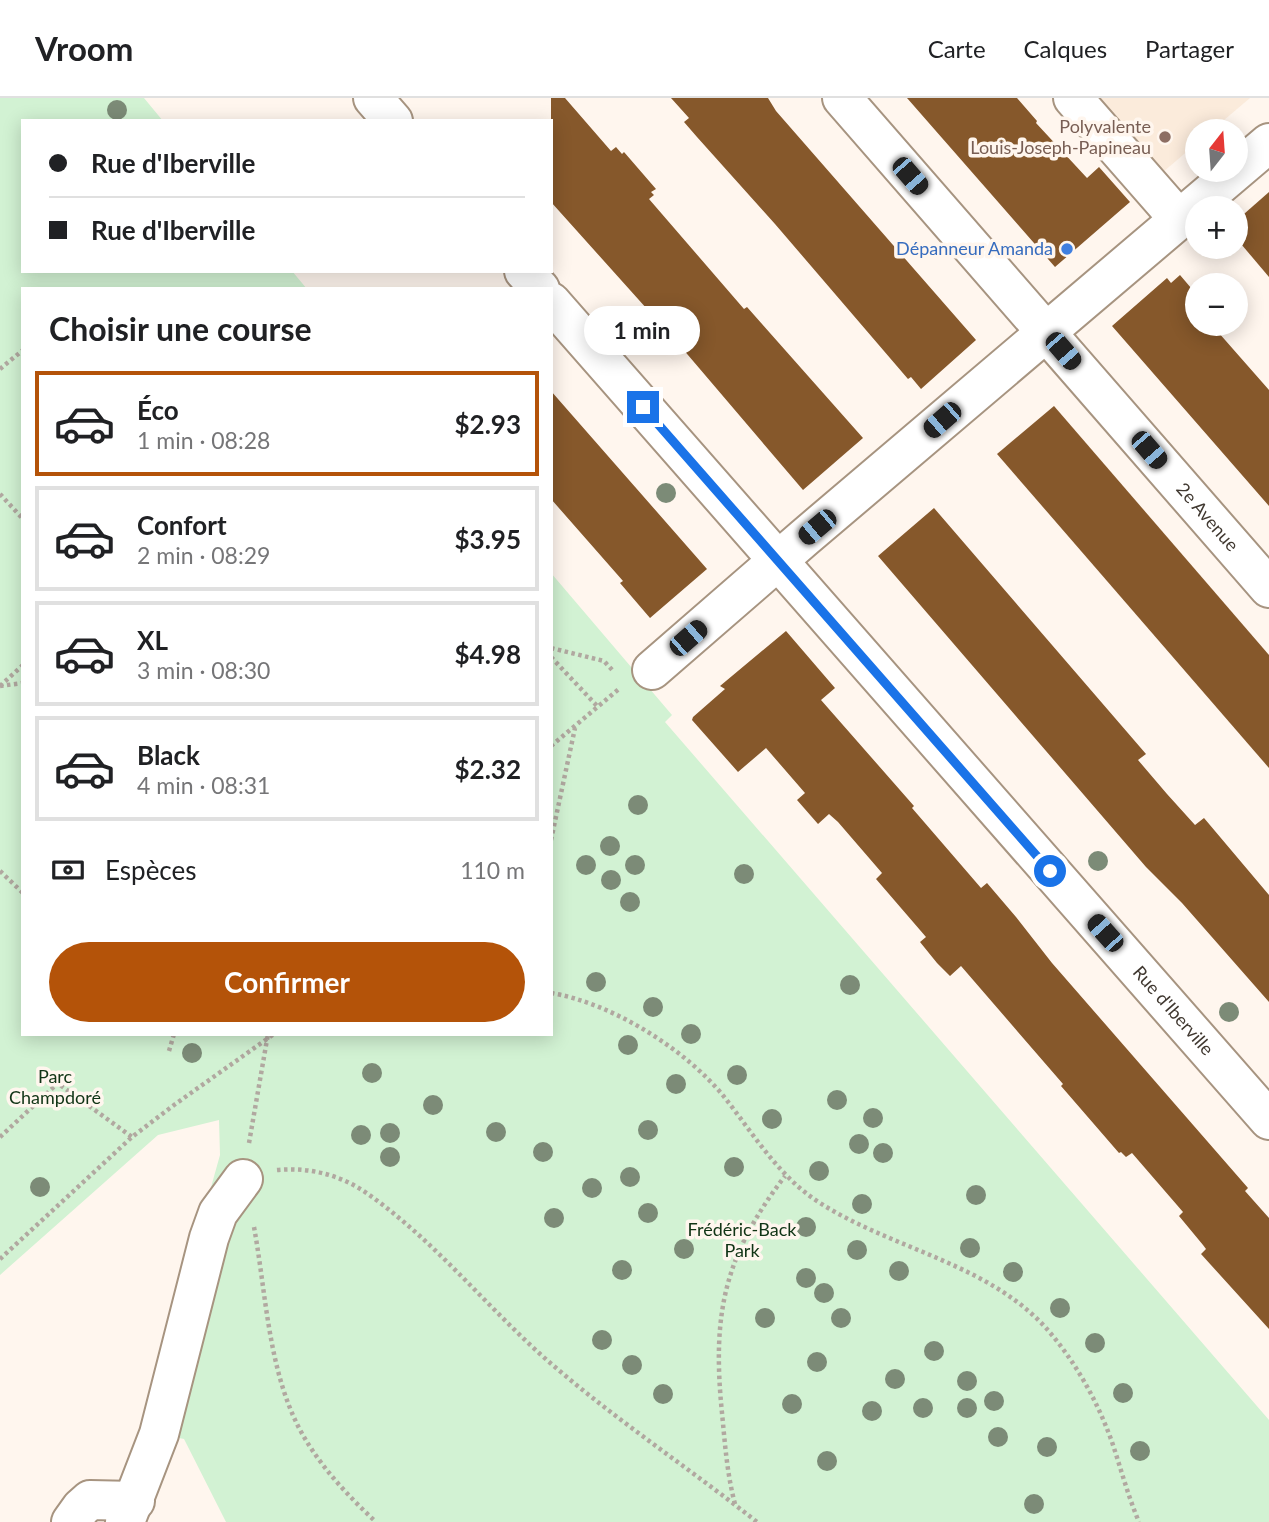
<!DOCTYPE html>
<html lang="fr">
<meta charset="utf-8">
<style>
:root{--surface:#fff;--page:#f6f6f6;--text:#202124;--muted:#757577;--line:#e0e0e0;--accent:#b45309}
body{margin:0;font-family:Lato,sans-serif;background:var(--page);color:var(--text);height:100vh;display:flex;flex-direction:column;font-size:26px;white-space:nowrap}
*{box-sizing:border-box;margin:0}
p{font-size:23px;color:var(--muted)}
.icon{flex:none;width:38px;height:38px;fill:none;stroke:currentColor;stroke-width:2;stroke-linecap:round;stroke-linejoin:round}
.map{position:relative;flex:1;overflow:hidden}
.panel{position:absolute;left:21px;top:189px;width:532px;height:749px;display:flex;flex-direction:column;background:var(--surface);border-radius:0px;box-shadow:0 4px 18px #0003}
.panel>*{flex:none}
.guide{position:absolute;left:21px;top:21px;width:532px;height:154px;border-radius:0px;box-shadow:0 4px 18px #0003;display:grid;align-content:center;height:154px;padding:0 28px;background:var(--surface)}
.needle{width:46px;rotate:17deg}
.tools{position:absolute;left:1185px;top:21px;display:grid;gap:14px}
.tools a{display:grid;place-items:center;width:63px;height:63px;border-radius:50%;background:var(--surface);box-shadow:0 4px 18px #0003;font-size:35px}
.end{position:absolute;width:32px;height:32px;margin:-16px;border:9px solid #1a73e8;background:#fff;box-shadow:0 0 0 4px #fff}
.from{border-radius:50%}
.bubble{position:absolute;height:49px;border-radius:24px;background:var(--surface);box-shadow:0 4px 18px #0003;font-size:23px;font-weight:700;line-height:49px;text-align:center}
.car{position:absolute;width:21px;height:42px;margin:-21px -10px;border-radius:9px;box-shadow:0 0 5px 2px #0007;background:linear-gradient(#222 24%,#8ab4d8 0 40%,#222 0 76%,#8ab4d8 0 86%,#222 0)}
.guide b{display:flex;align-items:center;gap:24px;height:66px;font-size:26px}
.guide b+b{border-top:2px solid var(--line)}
.guide i{width:18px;height:18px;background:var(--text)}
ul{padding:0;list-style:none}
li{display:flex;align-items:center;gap:21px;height:105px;margin:0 14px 10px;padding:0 14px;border:4px solid var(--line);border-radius:0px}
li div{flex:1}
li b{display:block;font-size:26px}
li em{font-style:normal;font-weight:700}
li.current{border-color:var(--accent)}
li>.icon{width:63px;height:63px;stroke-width:1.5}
h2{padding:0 28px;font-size:32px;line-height:84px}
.pay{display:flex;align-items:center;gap:18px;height:77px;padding:0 28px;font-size:26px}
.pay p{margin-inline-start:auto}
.action{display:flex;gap:14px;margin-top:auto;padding:14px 28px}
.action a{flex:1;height:80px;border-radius:42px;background:var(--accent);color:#fff;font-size:28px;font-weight:700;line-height:80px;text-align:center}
header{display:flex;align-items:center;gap:42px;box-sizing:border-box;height:98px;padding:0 35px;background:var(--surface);border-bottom:2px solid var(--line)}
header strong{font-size:33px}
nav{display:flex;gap:38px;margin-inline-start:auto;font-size:24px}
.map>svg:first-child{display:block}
.built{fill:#fbebdb}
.green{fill:#d2f2d3}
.building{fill:#86582b}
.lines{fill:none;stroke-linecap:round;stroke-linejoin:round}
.minor-casing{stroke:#a79480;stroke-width:42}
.path{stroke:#b1a8a0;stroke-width:4.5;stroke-dasharray:3.5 3.5;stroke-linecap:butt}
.minor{stroke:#fff;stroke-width:38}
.tree{fill:#7c8b77}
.route{stroke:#1a73e8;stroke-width:9}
.education-dot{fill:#8d6e63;stroke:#fff6ee;stroke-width:2.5}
.shop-dot{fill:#3f7fe0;stroke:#fff6ee;stroke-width:2.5}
.labels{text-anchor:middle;stroke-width:7;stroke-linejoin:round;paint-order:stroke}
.education-label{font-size:18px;fill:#785e54;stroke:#fff6ee;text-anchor:end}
.shop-label{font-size:18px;fill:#366cbe;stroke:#fff6ee;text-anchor:end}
.street-label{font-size:18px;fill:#403830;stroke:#fff6ee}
.park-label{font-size:18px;fill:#103415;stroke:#fff6ee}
</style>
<header>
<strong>Vroom</strong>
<nav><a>Carte</a><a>Calques</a><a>Partager</a></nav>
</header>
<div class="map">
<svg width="1269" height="1424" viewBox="0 0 1269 1424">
<rect width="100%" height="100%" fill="#fff6ee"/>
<path class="built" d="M1098 0H1250L1211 33H1197V45L1163 74Z"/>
<path class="green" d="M0 0H144L163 23H23V173H292L307 191H23V936H551V475L672 617 665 624 1269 1322V1424H226L184 1341 143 1333 220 1057 219 1022 158 1037 0 1177Z"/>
<g class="building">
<path d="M551 0H565L611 53 616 49 622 56 624 54 656 91 651 94 654 97 649 101 744 211 747 209 863 340 803 392 682 250 551 104Z"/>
<path d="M671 0H768L776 13 976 242 921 291 911 279 908 281 775 126 697 39 684 24 689 20Z"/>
<path d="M907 0H1017L1037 23 1036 25 1087 80 1099 69 1130 104 1055 169Z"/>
<path d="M1269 94V179L1236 140V123Z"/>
<path d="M1180 177 1197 197V226H1211L1269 292V408L1112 228 1167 180 1171 185Z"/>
<path d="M551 293 707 471 650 520 620 485 623 483 551 401Z"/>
<path d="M1054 308 1269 557V670L997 356Z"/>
<path d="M934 410 1146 656 1138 662 1167 696 1195 727 1204 720 1269 797V904L1182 805 1146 769 878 458Z"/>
<path d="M786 533 835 590 821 602 914 708 912 710 981 790 987 785 1016 819 1052 865 1248 1090 1245 1093 1269 1120V1231L1201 1156 1206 1151 1203 1147 1179 1118 1183 1114 1132 1055 1126 1059 1121 1054 1119 1055 1061 988 1063 986 961 868 950 878 937 865 920 844 926 839 876 781 882 775 838 724 829 716 818 726 797 702 805 695 766 650 738 674 692 622 693 619 725 591 720 588Z"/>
</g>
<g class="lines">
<g class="minor-casing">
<g id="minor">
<path d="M373 0 393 23"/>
<path id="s1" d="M842 0 1269 490"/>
<path d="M1073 0 1178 120"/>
<path d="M524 173 540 191"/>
<path id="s2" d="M551 204 1269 1022"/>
<path d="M652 572 804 440 1269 45"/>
<path d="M71 1424 81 1410 90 1402 135 1403"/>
<path d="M125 1424 159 1336 209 1140 218 1115 243 1081"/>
</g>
</g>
<g class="path">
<path d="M0 271 23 252"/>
<path d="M0 396 23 421"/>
<path d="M551 550 604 563 614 574"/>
<path d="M551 559 598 609"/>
<path d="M0 588 23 567"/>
<path d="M0 588 23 585"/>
<path d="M551 648 620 590"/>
<path d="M551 742 575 630"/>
<path d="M0 773 23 795"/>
<path d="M551 895C612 905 687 952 725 1000 755 1038 779 1079 820 1105 892 1151 987 1165 1046 1230 1075 1263 1097 1302 1112 1344 1121 1371 1128 1398 1139 1424"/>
<path d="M169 953 174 936"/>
<path d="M38 971 132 1039"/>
<path d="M0 1039 58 985"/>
<path d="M249 1045 268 936"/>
<path d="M277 1072C310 1069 341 1077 368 1096 432 1141 481 1202 539 1255 607 1316 685 1367 757 1424"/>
<path d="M254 1129C266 1195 268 1268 298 1328 317 1365 346 1396 376 1424"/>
<path d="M0 1161 132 1039 174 1007 274 936"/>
<path d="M735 1406C727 1376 725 1346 722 1315 712 1216 724 1158 785 1078"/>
</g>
<use href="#minor" class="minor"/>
</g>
<g class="tree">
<circle cx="117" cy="12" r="10"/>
<circle cx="666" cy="395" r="10"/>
<circle cx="638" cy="707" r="10"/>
<circle cx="610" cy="748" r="10"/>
<circle cx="1098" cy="763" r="10"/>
<circle cx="586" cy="767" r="10"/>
<circle cx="635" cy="767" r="10"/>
<circle cx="744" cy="776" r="10"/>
<circle cx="611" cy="782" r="10"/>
<circle cx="630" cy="804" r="10"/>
<circle cx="596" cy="884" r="10"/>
<circle cx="850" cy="887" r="10"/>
<circle cx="653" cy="909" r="10"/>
<circle cx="1229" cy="914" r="10"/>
<circle cx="691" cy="936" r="10"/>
<circle cx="628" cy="947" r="10"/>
<circle cx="192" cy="955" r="10"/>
<circle cx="372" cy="975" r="10"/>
<circle cx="737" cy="977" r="10"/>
<circle cx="676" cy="986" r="10"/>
<circle cx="837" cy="1002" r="10"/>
<circle cx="433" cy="1007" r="10"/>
<circle cx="873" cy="1020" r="10"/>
<circle cx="772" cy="1021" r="10"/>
<circle cx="648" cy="1032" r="10"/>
<circle cx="496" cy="1034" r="10"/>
<circle cx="390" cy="1035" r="10"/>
<circle cx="361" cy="1037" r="10"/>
<circle cx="859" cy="1046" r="10"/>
<circle cx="543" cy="1054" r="10"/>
<circle cx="883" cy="1055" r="10"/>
<circle cx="390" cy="1059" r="10"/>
<circle cx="734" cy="1069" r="10"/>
<circle cx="819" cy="1073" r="10"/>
<circle cx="630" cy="1079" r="10"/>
<circle cx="40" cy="1089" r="10"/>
<circle cx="592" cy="1090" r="10"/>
<circle cx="976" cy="1097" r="10"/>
<circle cx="862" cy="1106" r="10"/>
<circle cx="648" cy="1115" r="10"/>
<circle cx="554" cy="1120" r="10"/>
<circle cx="806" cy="1129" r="10"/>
<circle cx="970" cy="1150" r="10"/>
<circle cx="684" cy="1151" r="10"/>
<circle cx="857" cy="1152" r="10"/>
<circle cx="622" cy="1172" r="10"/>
<circle cx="899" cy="1173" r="10"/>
<circle cx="1013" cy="1174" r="10"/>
<circle cx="806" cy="1180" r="10"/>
<circle cx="824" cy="1195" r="10"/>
<circle cx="1060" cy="1210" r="10"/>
<circle cx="765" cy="1220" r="10"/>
<circle cx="841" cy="1220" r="10"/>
<circle cx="602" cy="1242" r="10"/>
<circle cx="1095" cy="1245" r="10"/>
<circle cx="934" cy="1253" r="10"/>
<circle cx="817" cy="1264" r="10"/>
<circle cx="632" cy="1267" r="10"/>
<circle cx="895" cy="1281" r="10"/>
<circle cx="967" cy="1283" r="10"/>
<circle cx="1123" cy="1295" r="10"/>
<circle cx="663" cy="1296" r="10"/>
<circle cx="994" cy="1303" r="10"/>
<circle cx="792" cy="1306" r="10"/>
<circle cx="923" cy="1310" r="10"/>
<circle cx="967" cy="1310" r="10"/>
<circle cx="872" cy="1313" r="10"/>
<circle cx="998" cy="1339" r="10"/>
<circle cx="1047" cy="1349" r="10"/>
<circle cx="1140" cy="1353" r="10"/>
<circle cx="827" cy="1363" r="10"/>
<circle cx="1034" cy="1406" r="10"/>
</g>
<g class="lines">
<path class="route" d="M643 309 1050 773"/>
</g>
<circle class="education-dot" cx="1165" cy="39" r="7"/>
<circle class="shop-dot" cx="1067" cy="151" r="7"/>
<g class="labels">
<g class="education-label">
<text x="1151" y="35">Polyvalente<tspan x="1151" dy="21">Louis-Joseph-Papineau</tspan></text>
</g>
<g class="shop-label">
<text x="1053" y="157">Dépanneur Amanda</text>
</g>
<g class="street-label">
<text dy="6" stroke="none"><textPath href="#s1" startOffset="556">2e Avenue</textPath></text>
<text dy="6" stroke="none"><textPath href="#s2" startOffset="943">Rue d'Iberville</textPath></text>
</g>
<g class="park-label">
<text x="55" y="985">Parc<tspan x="55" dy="21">Champdoré</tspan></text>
<text x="742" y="1138">Frédéric-Back<tspan x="742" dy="21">Park</tspan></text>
</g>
</g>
</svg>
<div class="tools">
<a><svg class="needle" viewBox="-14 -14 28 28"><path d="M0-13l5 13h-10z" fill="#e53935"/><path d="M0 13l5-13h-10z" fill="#757577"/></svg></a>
<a>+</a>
<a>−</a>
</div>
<i class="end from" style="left:1050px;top:773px"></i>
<i class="end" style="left:643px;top:309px"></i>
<div class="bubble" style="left:584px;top:208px;width:116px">1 min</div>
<i class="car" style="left:910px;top:78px;rotate:139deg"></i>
<i class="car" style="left:1063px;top:253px;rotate:139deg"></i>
<i class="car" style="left:942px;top:322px;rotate:229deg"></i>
<i class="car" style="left:1149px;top:352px;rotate:139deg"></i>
<i class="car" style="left:817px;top:429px;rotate:230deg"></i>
<i class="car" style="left:688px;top:540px;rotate:49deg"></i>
<i class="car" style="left:1105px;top:835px;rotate:318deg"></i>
<div class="guide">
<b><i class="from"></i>Rue d'Iberville</b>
<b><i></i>Rue d'Iberville</b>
</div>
<section class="panel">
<h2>Choisir une course</h2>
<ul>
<li class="current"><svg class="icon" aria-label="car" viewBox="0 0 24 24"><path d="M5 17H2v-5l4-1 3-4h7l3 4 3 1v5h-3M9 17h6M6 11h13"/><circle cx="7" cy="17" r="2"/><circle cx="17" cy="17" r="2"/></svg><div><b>Éco</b><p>1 min · 08:28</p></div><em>$2.93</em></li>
<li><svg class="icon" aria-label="car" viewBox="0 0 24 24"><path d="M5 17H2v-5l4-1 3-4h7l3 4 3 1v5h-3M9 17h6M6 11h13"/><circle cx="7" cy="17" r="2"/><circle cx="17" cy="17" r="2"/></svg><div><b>Confort</b><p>2 min · 08:29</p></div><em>$3.95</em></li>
<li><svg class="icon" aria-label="car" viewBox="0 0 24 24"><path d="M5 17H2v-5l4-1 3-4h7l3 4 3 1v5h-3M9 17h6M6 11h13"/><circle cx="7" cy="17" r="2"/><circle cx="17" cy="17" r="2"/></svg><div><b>XL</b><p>3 min · 08:30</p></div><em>$4.98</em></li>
<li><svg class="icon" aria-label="car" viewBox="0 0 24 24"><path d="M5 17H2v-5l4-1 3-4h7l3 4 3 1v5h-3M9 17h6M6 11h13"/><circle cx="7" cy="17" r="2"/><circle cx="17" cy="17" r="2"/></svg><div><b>Black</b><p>4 min · 08:31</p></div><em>$2.32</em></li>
</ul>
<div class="pay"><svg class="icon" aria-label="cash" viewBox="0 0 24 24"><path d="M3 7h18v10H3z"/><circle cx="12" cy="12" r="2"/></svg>Espèces<p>110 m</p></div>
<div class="action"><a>Confirmer</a></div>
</section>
</div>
